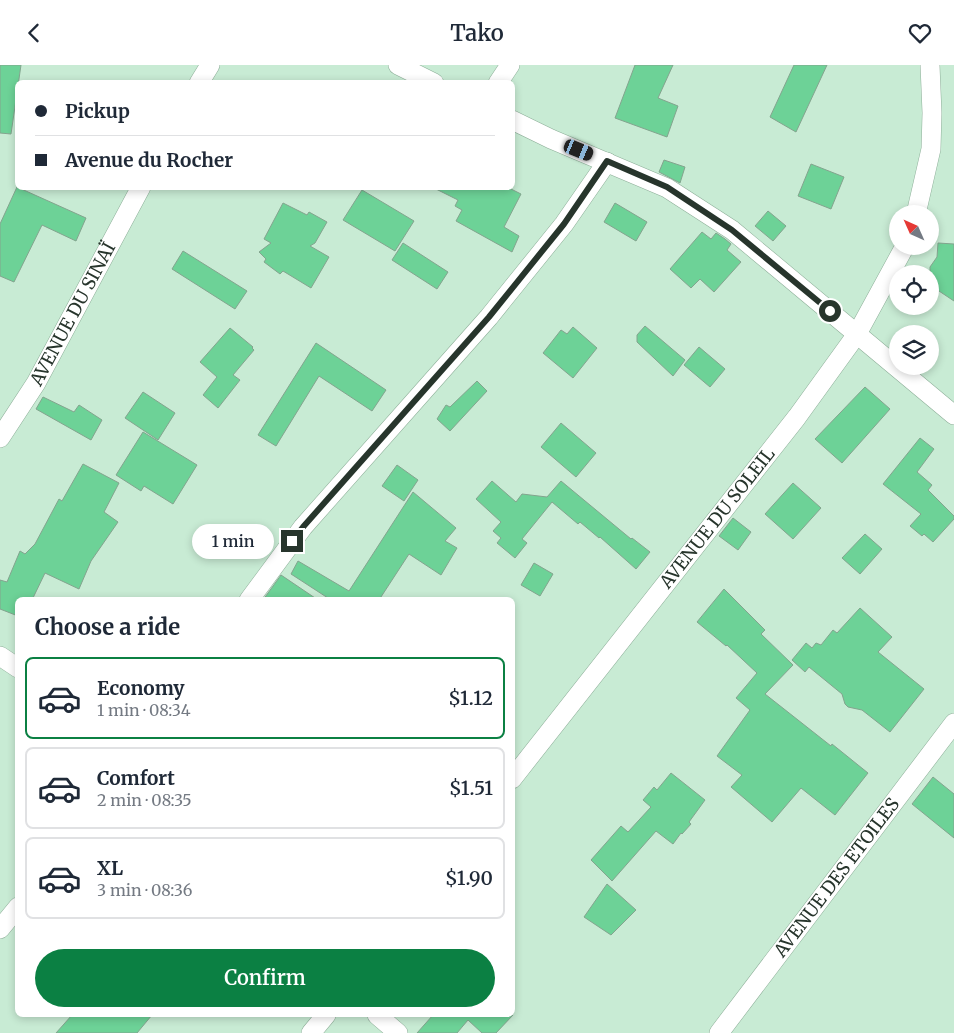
<!DOCTYPE html>
<meta charset="utf-8">
<style>
:root{--surface:#fff;--page:#f6f6f7;--text:#1f2937;--muted:#747a83;--line:#e0e1e3;--accent:#0b8043}
body{margin:0;font-family:Merriweather,serif;background:var(--page);color:var(--text);height:100vh;display:flex;flex-direction:column;font-size:19px;white-space:nowrap}
*{box-sizing:border-box;margin:0}
p{font-size:16px;color:var(--muted)}
.icon{flex:none;width:28px;height:28px;fill:none;stroke:currentColor;stroke-width:2;stroke-linecap:round;stroke-linejoin:round}
.map{position:relative;flex:1;overflow:hidden}
.sheet{position:absolute;left:15px;top:532px;width:500px;height:420px;display:flex;flex-direction:column;background:var(--surface);border-radius:8px;box-shadow:0 2px 8px #0003}
.sheet>*{flex:none}
.top-card{position:absolute;left:15px;top:15px;width:500px;height:110px;border-radius:8px;box-shadow:0 2px 8px #0003;display:grid;align-content:center;height:110px;padding:0 20px;background:var(--surface)}
.needle{width:32px;rotate:315deg}
.tools{position:absolute;left:889px;top:140px;display:grid;gap:10px}
.tools a{display:grid;place-items:center;width:50px;height:50px;border-radius:50%;background:var(--surface);box-shadow:0 2px 8px #0003;font-size:25px}
.end{position:absolute;width:22px;height:22px;margin:-11px;border:6px solid #27352c;background:#fff;box-shadow:0 0 0 2px #fff}
.from{border-radius:50%}
.bubble{position:absolute;height:35px;border-radius:18px;background:var(--surface);box-shadow:0 2px 8px #0003;font-size:16px;font-weight:600;line-height:35px;text-align:center}
.car{position:absolute;width:15px;height:30px;margin:-15px -8px;border-radius:6px;box-shadow:0 0 4px 1px #0007;background:linear-gradient(#222 24%,#8ab4d8 0 40%,#222 0 76%,#8ab4d8 0 86%,#222 0)}
.top-card b{display:flex;align-items:center;gap:18px;height:48px;font-size:19px}
.top-card b+b{border-top:1px solid var(--line)}
.top-card i{width:12px;height:12px;background:var(--text)}
ul{padding:0;list-style:none}
li{display:flex;align-items:center;gap:15px;height:82px;margin:0 10px 8px;padding:0 10px;border:2px solid var(--line);border-radius:8px}
li div{flex:1}
li b{display:block;font-size:19px}
li em{font-style:normal;font-weight:600}
li.on{border-color:var(--accent)}
li>.icon{width:45px;height:45px;stroke-width:1.5}
h2{padding:0 20px;font-size:22px;line-height:60px}
.primary-button{display:flex;gap:10px;margin-top:auto;padding:10px 20px}
.primary-button a{flex:1;height:58px;border-radius:30px;background:var(--accent);color:#fff;font-size:20px;font-weight:600;line-height:58px;text-align:center}
header{display:flex;justify-content:space-between;align-items:center;height:65px;padding:0 20px;background:var(--surface);font-size:22px;font-weight:600}
.map>svg:first-child{display:block}
.building{fill:#6dd297;stroke:#83a48e}
.lines{fill:none;stroke-linecap:round;stroke-linejoin:round}
.street-casing{stroke:#8dae98;stroke-width:20}
.street{stroke:#fff;stroke-width:19}
.route{stroke:#27352c;stroke-width:6}
.labels{text-anchor:middle;stroke-width:5;stroke-linejoin:round;paint-order:stroke}
.street-label{font-size:18px;fill:#27352c;stroke:#d5f9e1}
</style>
<header><svg class="icon" aria-label="back" viewBox="0 0 24 24"><path d="M15 5l-7 7 7 7"/></svg>Tako<svg class="icon" aria-label="heart" viewBox="0 0 24 24"><path d="M12 20l-8-8c-3-5 5-10 8-4 3-6 11-1 8 4z"/></svg></header>
<div class="map">
<svg width="954" height="968" viewBox="0 0 954 968">
<rect width="100%" height="100%" fill="#c8ebd4"/>
<g class="building">
<path d="M0 0H21L11 69 0 68Z"/>
<path d="M635 0H673L658 33 678 41 667 72 615 53Z"/>
<path d="M794 0H827L796 67 770 52Z"/>
<path d="M664 95 685 102 680 118 659 107Z"/>
<path d="M811 99 844 112 831 144 798 131Z"/>
<path d="M17 122 86 153 76 176 42 160 14 217 0 211V159Z"/>
<path d="M432 122H507L521 129 504 162 519 171 512 187 456 156 462 145 455 141 458 135Z"/>
<path d="M362 125 414 156 395 186 343 155Z"/>
<path d="M283 138 307 150 309 147 327 157 315 178 310 181 329 192 311 223 283 206 280 209 264 197 266 194 259 187 271 178 264 174Z"/>
<path d="M615 138 647 157 636 176 604 157Z"/>
<path d="M768 146 786 161 773 176 755 161Z"/>
<path d="M702 167 711 174 716 168 725 174 731 179 727 185 741 197 714 227 700 214 691 223 670 204Z"/>
<path d="M403 178 448 207 437 224 392 195Z"/>
<path d="M938 178 954 179V236L930 220V202L937 192Z"/>
<path d="M183 186 247 226 235 244 172 204Z"/>
<path d="M645 261 685 295 673 311 637 277V270Z"/>
<path d="M573 262 597 283 573 313 543 288 561 265 567 269Z"/>
<path d="M230 263 253 282 252 283 254 285 233 310 240 315 218 343 203 330 217 312 200 297Z"/>
<path d="M316 278 386 325 372 346 319 311 276 381 258 370Z"/>
<path d="M699 282 725 304 710 322 684 300Z"/>
<path d="M477 316 487 326 450 366 437 354 446 340 450 342Z"/>
<path d="M865 322 890 344 842 398 815 374Z"/>
<path d="M143 327 175 348 158 375 125 353Z"/>
<path d="M43 332 74 347 79 340 102 355 91 375 36 344Z"/>
<path d="M561 358 596 388 576 412 541 382Z"/>
<path d="M143 367 197 400 173 439 144 421 141 426 116 410Z"/>
<path d="M920 373 934 384 917 407 932 420 928 425 954 451V454L933 477 924 469 922 471 910 461 921 449 883 419Z"/>
<path d="M83 399 119 418 104 447 118 457 91 496 79 524 45 508 32 535H18V551L0 544V515L7 517 20 486 25 489 35 479 59 434 62 436Z"/>
<path d="M397 400 418 415 404 436 382 421Z"/>
<path d="M492 416 516 437 522 429 547 432 561 416 631 474 632 473 650 487 636 504 600 472 599 473 580 457 578 459 552 437 522 474 527 478 515 493 497 478 501 473 493 466 501 457 476 434Z"/>
<path d="M793 418 821 443 793 474 765 449Z"/>
<path d="M413 427 456 463 445 476 457 483 441 510 409 489 379 535H331L291 509 298 496 349 526Z"/>
<path d="M733 453 751 467 738 485 719 471Z"/>
<path d="M865 469 882 484 860 509 842 493Z"/>
<path d="M534 498 553 509 540 531 521 520Z"/>
<path d="M281 510 318 535H263Z"/>
<path d="M724 524 765 565 761 569 793 600 765 629 831 681 832 679 868 708 835 750 801 723 772 757 731 722 742 710 717 691 750 645 736 633 757 608 727 580 726 581 697 557Z"/>
<path d="M860 543 892 572 878 587 924 624 890 667 862 645 848 642 845 639 842 629 809 602 805 607 792 595 806 578 812 583 816 578 821 580 833 565 837 568Z"/>
<path d="M671 708 705 735 689 757 691 759 682 769 681 768 673 779 656 766 612 816 591 795 621 761 628 767 651 742 643 735 654 722 657 725Z"/>
<path d="M933 712 954 729V773L912 739Z"/>
<path d="M607 819 636 845 611 870 584 852Z"/>
<path d="M72 950H152L137 968H56Z"/>
<path d="M433 950H513L496 968H482L468 955 457 968H417Z"/>
</g>
<g class="lines">
<g class="street-casing">
<g id="street">
<path d="M398 0 434 18"/>
<path d="M199 18 210 0"/>
<path d="M498 18 510 0"/>
<path d="M512 55 551 74 667 123 732 165 954 350"/>
<path d="M916 149 931 84 932 48 930 0"/>
<path id="s1" d="M0 373 36 318 141 122"/>
<path d="M249 535 303 462 489 252 564 159 607 97"/>
<path d="M0 591 18 603"/>
<path id="s2" d="M512 714 797 352 857 269 905 181"/>
<path d="M0 864 18 842"/>
<path d="M377 950 398 968"/>
<path d="M311 968 326 950"/>
<path id="s3" d="M719 968 954 658"/>
</g>
</g>
<use href="#street" class="street"/>
</g>
<g class="lines">
<path class="route" d="M292 476 303 462 489 252 564 159 607 96 667 122 732 165 830 246"/>
</g>
<g class="labels">
<g class="street-label">
<text dy="6" stroke="none"><textPath href="#s1" startOffset="144">AVENUE DU SINAÏ</textPath></text>
<text dy="6" stroke="none"><textPath href="#s2" startOffset="332">AVENUE DU SOLEIL</textPath></text>
<text dy="6" stroke="none"><textPath href="#s3" startOffset="195">AVENUE DES ETOILES</textPath></text>
</g>
</g>
</svg>
<div class="tools">
<a><svg class="needle" viewBox="-14 -14 28 28"><path d="M0-13l5 13h-10z" fill="#e53935"/><path d="M0 13l5-13h-10z" fill="#747a83"/></svg></a>
<a><svg class="icon" aria-label="locate" viewBox="0 0 24 24"><circle cx="12" cy="12" r="6"/><path d="M12 2v4M12 18v4M2 12h4M18 12h4"/></svg></a>
<a><svg class="icon" aria-label="layers" viewBox="0 0 24 24"><path d="M12 4l9 5-9 5-9-5zM3 14l9 5 9-5"/></svg></a>
</div>
<i class="end from" style="left:830px;top:246px"></i>
<i class="end" style="left:292px;top:476px"></i>
<div class="bubble" style="left:192px;top:459px;width:82px">1 min</div>
<i class="car" style="left:579px;top:85px;rotate:112deg"></i>
<div class="top-card">
<b><i class="from"></i>Pickup</b>
<b><i></i>Avenue du Rocher</b>
</div>
<section class="sheet">
<h2>Choose a ride</h2>
<ul>
<li class="on"><svg class="icon" aria-label="car" viewBox="0 0 24 24"><path d="M5 17H2v-5l4-1 3-4h7l3 4 3 1v5h-3M9 17h6M6 11h13"/><circle cx="7" cy="17" r="2"/><circle cx="17" cy="17" r="2"/></svg><div><b>Economy</b><p>1 min · 08:34</p></div><em>$1.12</em></li>
<li><svg class="icon" aria-label="car" viewBox="0 0 24 24"><path d="M5 17H2v-5l4-1 3-4h7l3 4 3 1v5h-3M9 17h6M6 11h13"/><circle cx="7" cy="17" r="2"/><circle cx="17" cy="17" r="2"/></svg><div><b>Comfort</b><p>2 min · 08:35</p></div><em>$1.51</em></li>
<li><svg class="icon" aria-label="car" viewBox="0 0 24 24"><path d="M5 17H2v-5l4-1 3-4h7l3 4 3 1v5h-3M9 17h6M6 11h13"/><circle cx="7" cy="17" r="2"/><circle cx="17" cy="17" r="2"/></svg><div><b>XL</b><p>3 min · 08:36</p></div><em>$1.90</em></li>
</ul>
<div class="primary-button"><a>Confirm</a></div>
</section>
</div>
